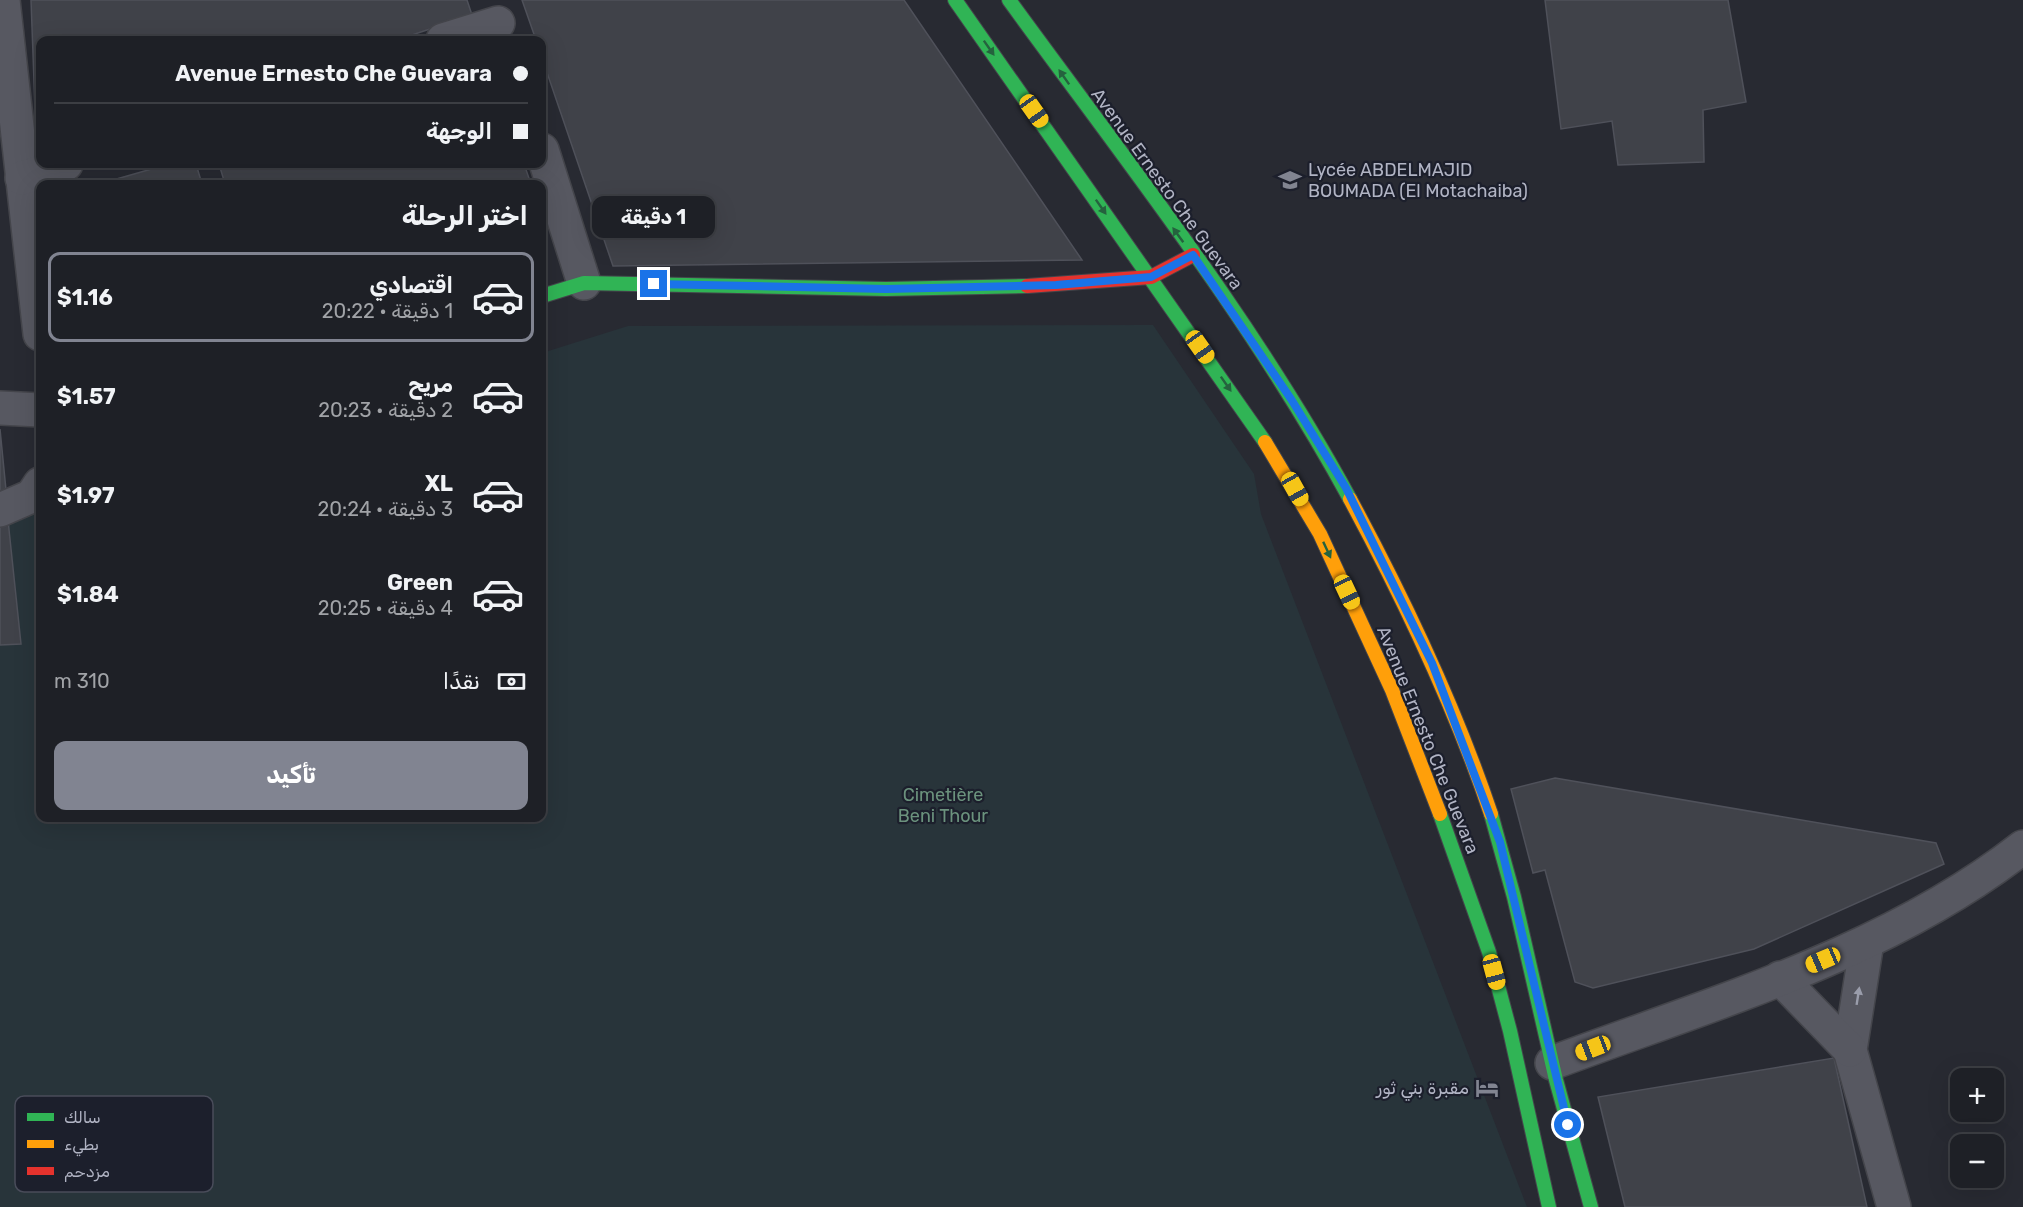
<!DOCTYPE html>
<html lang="ar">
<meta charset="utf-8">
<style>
:root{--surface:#1e2026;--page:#26282e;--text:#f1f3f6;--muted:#a1a3a7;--line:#3c3e43;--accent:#818491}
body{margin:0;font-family:Rubik,"Noto Naskh Arabic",sans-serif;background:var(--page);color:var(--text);direction:rtl;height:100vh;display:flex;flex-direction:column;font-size:22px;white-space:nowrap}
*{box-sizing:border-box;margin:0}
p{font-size:20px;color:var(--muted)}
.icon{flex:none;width:33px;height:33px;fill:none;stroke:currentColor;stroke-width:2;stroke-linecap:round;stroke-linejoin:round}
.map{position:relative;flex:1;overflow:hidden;direction:ltr}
.details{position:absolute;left:36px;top:180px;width:510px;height:642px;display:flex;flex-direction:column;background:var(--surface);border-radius:12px;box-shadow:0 6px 24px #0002,0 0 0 2px var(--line);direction:rtl}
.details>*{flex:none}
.hud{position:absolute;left:36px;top:36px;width:510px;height:132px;border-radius:12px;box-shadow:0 6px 24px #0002,0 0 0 2px var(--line);direction:rtl;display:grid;align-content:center;height:132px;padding:0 18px;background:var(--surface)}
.tools{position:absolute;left:1950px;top:1068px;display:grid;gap:12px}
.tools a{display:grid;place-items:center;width:54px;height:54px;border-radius:12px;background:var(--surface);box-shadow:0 6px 24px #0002,0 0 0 2px var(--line);font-size:30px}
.end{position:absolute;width:27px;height:27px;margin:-14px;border:8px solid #1a73e8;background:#fff;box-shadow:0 0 0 3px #fff}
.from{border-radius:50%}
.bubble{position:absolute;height:42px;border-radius:12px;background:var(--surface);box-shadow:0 6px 24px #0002,0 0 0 2px var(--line);font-size:20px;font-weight:700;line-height:42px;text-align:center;direction:rtl}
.car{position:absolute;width:18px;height:36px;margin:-18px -9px;border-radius:8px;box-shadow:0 0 4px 2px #0007;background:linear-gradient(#f5c518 24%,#345 0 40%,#f5c518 0 76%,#345 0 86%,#f5c518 0)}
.hud b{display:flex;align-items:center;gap:21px;height:57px;font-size:22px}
.hud b+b{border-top:2px solid var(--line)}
.hud i{width:15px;height:15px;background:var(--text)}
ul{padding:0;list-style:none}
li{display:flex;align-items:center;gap:18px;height:90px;margin:0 12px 9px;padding:0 6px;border:3px solid transparent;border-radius:12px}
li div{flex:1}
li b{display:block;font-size:22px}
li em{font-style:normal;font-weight:700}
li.selected{border-color:var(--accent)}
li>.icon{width:54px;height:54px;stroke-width:1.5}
h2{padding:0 18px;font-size:27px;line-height:72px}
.pay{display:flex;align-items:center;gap:15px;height:66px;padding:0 18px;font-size:22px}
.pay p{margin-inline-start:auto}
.button{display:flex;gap:12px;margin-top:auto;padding:12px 18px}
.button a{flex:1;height:69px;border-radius:12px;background:var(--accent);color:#fff;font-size:24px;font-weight:700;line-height:69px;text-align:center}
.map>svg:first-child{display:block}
.green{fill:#28343a}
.building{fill:#404249;stroke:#4f515a;stroke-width:1.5}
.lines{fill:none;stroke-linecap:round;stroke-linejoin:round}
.street-casing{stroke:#44454b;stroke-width:36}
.fast-casing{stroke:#44454b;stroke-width:16}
.slow-casing{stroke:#44454b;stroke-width:16}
.jam-casing{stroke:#44454b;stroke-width:16}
.street{stroke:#575861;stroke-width:33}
.fast{stroke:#30b455;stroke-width:14}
.slow{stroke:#ff9f0a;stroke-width:14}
.jam{stroke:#e5322d;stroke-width:14}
.oneway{fill:#25623e}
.oneway2{fill:#9a9dab}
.route{stroke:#1a73e8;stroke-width:8}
.labels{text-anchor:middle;stroke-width:4.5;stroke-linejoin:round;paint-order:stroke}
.poi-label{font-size:18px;fill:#b1b4c4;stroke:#1c1f2c;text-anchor:start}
.street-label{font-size:18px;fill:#b1b4c4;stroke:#1c1f2c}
.park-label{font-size:18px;fill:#6b927d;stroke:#1c1f2c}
.key{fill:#1c1f2c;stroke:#494c5a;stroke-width:1.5}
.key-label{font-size:16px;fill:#b1b4c4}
</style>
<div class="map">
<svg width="2023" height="1207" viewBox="0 0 2023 1207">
<rect width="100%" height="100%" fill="#282a32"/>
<path class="green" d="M1153 325 1254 474 1261 514 1527 1207H0V645L21 644 8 520 40 510V818H542V353L628 326Z"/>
<g class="building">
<path d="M31 0H467L472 15 397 40H40V162L37 163Z"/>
<path d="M522 0H904L1082 260 613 266 542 58V40H536Z"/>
<path d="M1545 0H1728L1746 102 1703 110 1704 162 1618 165 1612 121 1561 129Z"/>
<path d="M169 164H196L202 184H99Z"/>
<path d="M219 164H524L531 184H225Z"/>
<path d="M0 429 7 500 0 501Z"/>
<path d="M8 520 21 644 0 645V521Z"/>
<path d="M1555 778 1936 843 1944 864 1754 949 1593 988 1575 982 1545 870 1533 873 1511 789Z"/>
<path d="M1834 1058 1867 1207H1625L1598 1097Z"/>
</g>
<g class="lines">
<g class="street-casing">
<g id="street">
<path d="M3 0 40 334"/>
<path d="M443 40 498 23"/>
<path d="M542 150 584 283"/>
<path d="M22 178 66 164"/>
<path d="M0 408 40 410"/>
<path d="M0 510 32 496 40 484"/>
<path d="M1867 942 1850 1050 1894 1207"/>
<path d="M1780 978 1850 1050"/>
<path d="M1552 1063C1712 1003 1886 954 2023 847"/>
</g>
</g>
<g class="fast-casing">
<g id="fast">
<path d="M955 0 1265 442"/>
<path d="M1009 0C1127 162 1254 322 1350 499"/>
<path d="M542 296 584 283 886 289 1027 286"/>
<path d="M1440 814 1489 952 1510 1031 1549 1207"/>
<path d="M1491 814 1514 897 1556 1080 1591 1207"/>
</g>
</g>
<g class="slow-casing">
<g id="slow">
<path d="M1265 442 1320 534 1392 690 1440 814"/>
<path d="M1350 499C1405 601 1454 704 1491 814"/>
</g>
</g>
<g class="jam-casing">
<path id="jam" d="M1027 286 1151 277 1193 255"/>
</g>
<use href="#street" class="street"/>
<use href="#fast" class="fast"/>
<use href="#slow" class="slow"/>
<use href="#jam" class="jam"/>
</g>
<defs><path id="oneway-solid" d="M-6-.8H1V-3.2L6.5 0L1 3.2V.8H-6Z" transform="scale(1.5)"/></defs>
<g class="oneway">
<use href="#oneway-solid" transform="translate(989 48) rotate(55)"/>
<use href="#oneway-solid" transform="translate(1064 77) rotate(-125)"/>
<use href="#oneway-solid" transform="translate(1101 207) rotate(55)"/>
<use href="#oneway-solid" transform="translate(1178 235) rotate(-126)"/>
<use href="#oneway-solid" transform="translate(1226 384) rotate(55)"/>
<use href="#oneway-solid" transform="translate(1327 550) rotate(65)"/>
</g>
<use class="oneway2" href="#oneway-solid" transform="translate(1858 996) rotate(-81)"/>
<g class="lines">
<path class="route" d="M654 284 886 289 1056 285 1151 277 1193 255 1291 399 1346 488 1432 663 1500 842 1568 1125"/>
</g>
<defs>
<g id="school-bare" transform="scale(1.8)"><path d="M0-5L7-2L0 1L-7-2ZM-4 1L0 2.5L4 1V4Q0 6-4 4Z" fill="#818491" stroke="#1c1f2c" stroke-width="2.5" paint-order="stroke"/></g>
<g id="hotel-bare" transform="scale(1.8)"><path d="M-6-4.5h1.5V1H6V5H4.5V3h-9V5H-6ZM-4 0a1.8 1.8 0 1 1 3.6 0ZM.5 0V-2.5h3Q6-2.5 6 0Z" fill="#818491" stroke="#1c1f2c" stroke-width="2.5" paint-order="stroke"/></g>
</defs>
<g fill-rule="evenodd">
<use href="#school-bare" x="1290" y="180"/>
<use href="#hotel-bare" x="1487" y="1088"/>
</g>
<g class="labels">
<g class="poi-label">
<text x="1308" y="176">Lycée ABDELMAJID<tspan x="1308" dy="21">BOUMADA (El Motachaiba)</tspan></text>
<text x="1469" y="1094" text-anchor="end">مقبرة بني ثور</text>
</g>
<g class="street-label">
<text transform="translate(1167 189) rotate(54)" y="6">Avenue Ernesto Che Guevara</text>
<text transform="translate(1428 740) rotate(68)" y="6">Avenue Ernesto Che Guevara</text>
</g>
<g class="park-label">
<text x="943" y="801">Cimetière<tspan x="943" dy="21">Beni Thour</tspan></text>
</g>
</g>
<rect x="15" y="1096" width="198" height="96" rx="9" class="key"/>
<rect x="27" y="1113" width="27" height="8" fill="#30b455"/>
<rect x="27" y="1140" width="27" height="8" fill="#ff9f0a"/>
<rect x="27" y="1167" width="27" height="8" fill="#e5322d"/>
<g class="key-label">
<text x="64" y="1123">سالك</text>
<text x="64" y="1150">بطيء</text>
<text x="64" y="1177">مزدحم</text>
</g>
</svg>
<div class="tools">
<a>+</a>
<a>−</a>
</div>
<i class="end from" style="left:1568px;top:1125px"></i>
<i class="end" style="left:654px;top:284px"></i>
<div class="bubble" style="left:592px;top:196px;width:123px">1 دقيقة</div>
<i class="car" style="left:1034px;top:111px;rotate:145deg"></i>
<i class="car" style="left:1200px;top:347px;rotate:145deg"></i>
<i class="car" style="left:1295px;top:489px;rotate:151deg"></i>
<i class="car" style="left:1347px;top:592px;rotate:155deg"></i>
<i class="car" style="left:1823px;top:960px;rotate:247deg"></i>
<i class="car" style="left:1494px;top:972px;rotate:165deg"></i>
<i class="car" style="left:1593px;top:1048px;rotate:249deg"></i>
<div class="hud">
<b><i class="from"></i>Avenue Ernesto Che Guevara</b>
<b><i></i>الوجهة</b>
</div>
<section class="details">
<h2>اختر الرحلة</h2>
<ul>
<li class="selected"><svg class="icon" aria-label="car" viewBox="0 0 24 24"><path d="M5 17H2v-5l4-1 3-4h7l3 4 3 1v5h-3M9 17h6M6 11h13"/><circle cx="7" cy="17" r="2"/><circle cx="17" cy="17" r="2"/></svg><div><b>اقتصادي</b><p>1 دقيقة · 20:22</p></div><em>$1.16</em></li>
<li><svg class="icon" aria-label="car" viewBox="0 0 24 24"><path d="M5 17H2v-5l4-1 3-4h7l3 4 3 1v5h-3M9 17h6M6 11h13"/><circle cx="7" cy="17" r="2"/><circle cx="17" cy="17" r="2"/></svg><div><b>مريح</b><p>2 دقيقة · 20:23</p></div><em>$1.57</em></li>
<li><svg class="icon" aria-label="car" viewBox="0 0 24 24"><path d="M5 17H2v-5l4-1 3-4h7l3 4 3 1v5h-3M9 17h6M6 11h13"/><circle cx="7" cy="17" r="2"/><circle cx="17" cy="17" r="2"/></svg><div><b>XL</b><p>3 دقيقة · 20:24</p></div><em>$1.97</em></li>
<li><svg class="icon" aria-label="car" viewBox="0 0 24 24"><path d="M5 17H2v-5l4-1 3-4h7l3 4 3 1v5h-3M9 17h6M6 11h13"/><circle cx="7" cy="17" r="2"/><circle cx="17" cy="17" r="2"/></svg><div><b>Green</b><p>4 دقيقة · 20:25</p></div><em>$1.84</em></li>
</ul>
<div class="pay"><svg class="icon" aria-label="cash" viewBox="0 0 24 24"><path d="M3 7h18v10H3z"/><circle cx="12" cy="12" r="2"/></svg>نقدًا<p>310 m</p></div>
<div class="button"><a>تأكيد</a></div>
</section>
</div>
